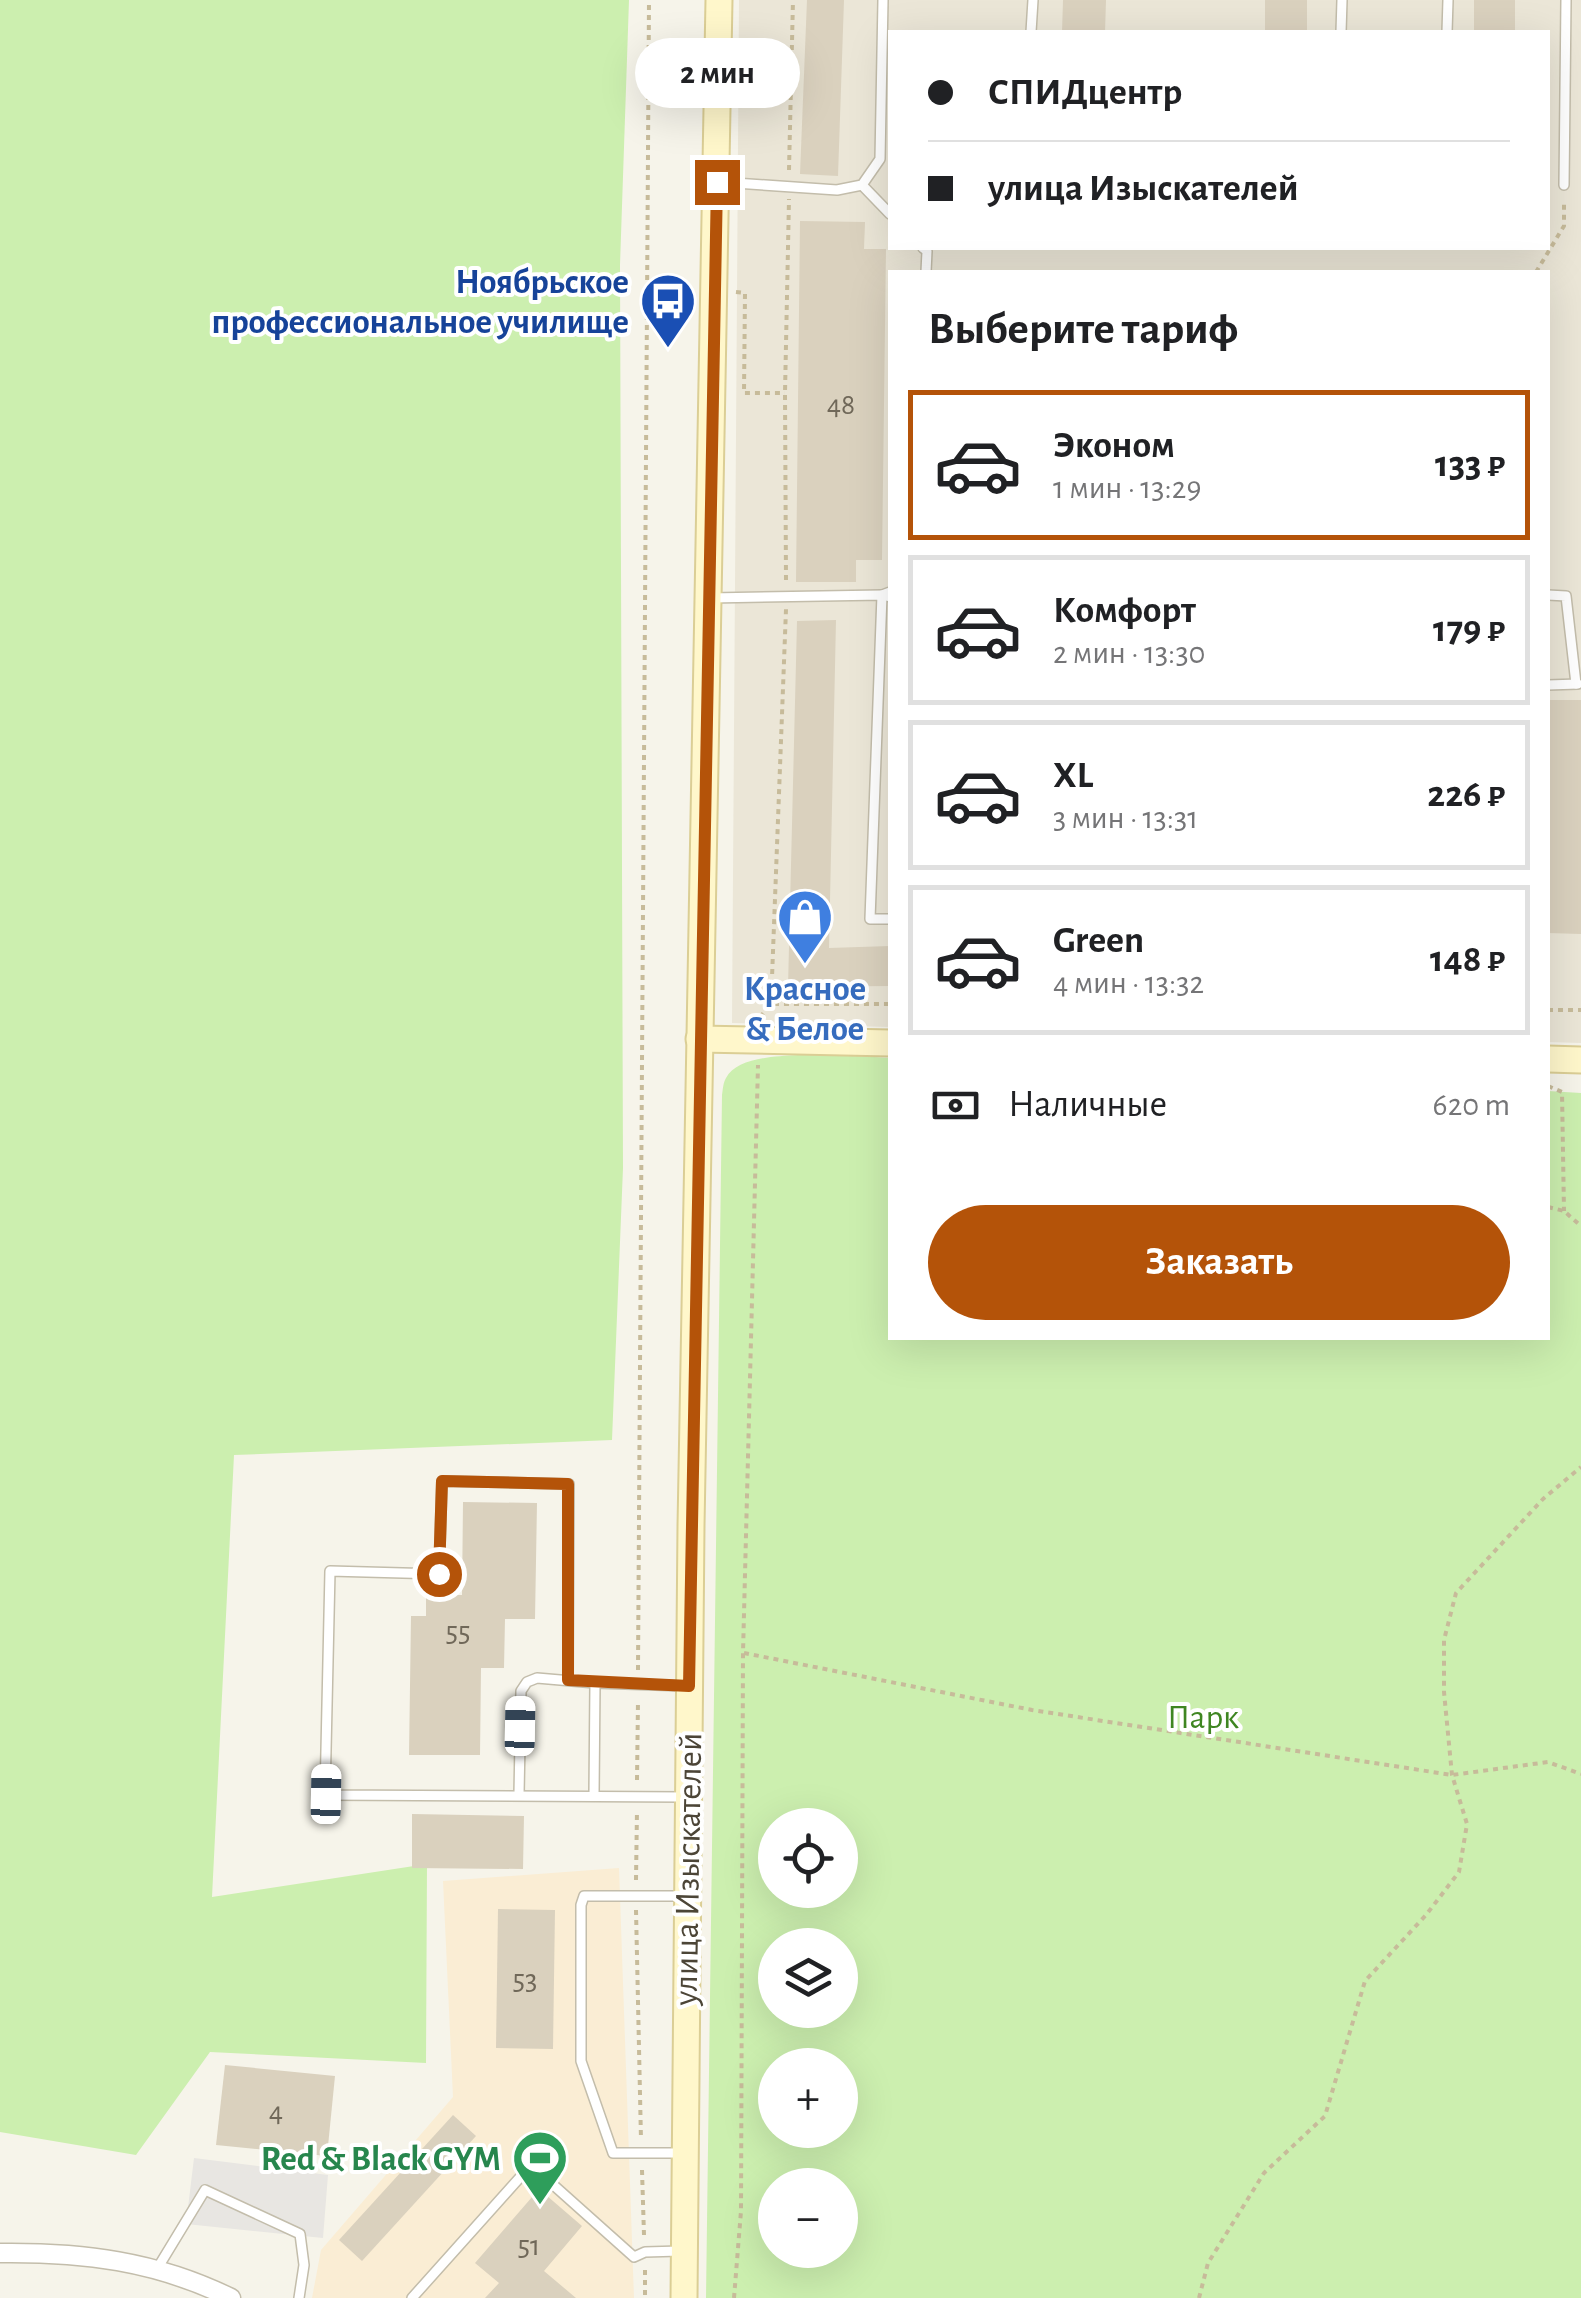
<!DOCTYPE html>
<html lang="ru">
<meta charset="utf-8">
<style>
:root{--surface:#fff;--page:#f2f2f2;--text:#202124;--muted:#757577;--line:#e0e0e0;--accent:#b45309}
body{margin:0;font-family:"Alegreya Sans",sans-serif;background:var(--page);color:var(--text);height:100vh;display:flex;flex-direction:column;font-size:38px;white-space:nowrap}
*{box-sizing:border-box;margin:0}
p{font-size:32px;color:var(--muted)}
.icon{flex:none;width:55px;height:55px;fill:none;stroke:currentColor;stroke-width:2;stroke-linecap:round;stroke-linejoin:round}
.map{position:relative;flex:1;overflow:hidden}
.side{position:absolute;left:888px;top:270px;width:662px;height:1070px;display:flex;flex-direction:column;background:var(--surface);border-radius:0px;box-shadow:0 10px 40px #0002}
.side>*{flex:none}
.banner{position:absolute;left:888px;top:30px;width:662px;height:220px;border-radius:0px;box-shadow:0 10px 40px #0002;display:grid;align-content:center;height:220px;padding:0 40px;background:var(--surface)}
.tools{position:absolute;left:758px;top:1808px;display:grid;gap:20px}
.tools a{display:grid;place-items:center;width:100px;height:100px;border-radius:50%;background:var(--surface);box-shadow:0 10px 40px #0002;font-size:50px}
.end{position:absolute;width:45px;height:45px;margin:-22px;border:12px solid #b45309;background:#fff;box-shadow:0 0 0 5px #fff}
.from{border-radius:50%}
.bubble{position:absolute;height:70px;border-radius:35px;background:var(--surface);box-shadow:0 10px 40px #0002;font-size:32px;font-weight:700;line-height:70px;text-align:center}
.car{position:absolute;width:30px;height:60px;margin:-30px -15px;border-radius:12px;box-shadow:0 0 8px 2px #0007;background:linear-gradient(#fff 24%,#345 0 40%,#fff 0 76%,#345 0 86%,#fff 0)}
.banner b{display:flex;align-items:center;gap:35px;height:95px;font-size:38px}
.banner b+b{border-top:2px solid var(--line)}
.banner i{width:25px;height:25px;background:var(--text)}
ul{padding:0;list-style:none}
li{display:flex;align-items:center;gap:30px;height:150px;margin:0 20px 15px;padding:0 20px;border:5px solid var(--line);border-radius:0px}
li div{flex:1}
li b{display:block;font-size:38px}
li em{font-style:normal;font-weight:700}
li.on{border-color:var(--accent)}
li>.icon{width:90px;height:90px;stroke-width:1.5}
h2{padding:0 40px;font-size:45px;line-height:120px}
.pay{display:flex;align-items:center;gap:25px;height:110px;padding:0 40px;font-size:38px}
.pay p{margin-inline-start:auto}
.button{display:flex;gap:20px;margin-top:auto;padding:20px 40px}
.button a{flex:1;height:115px;border-radius:60px;background:var(--accent);color:#fff;font-size:40px;font-weight:700;line-height:115px;text-align:center}
.map>svg:first-child{display:block}
.residential{fill:#ebe6d7;fill-rule:evenodd}
.commercial{fill:#faedd4}
.green{fill:#ccefaf;fill-rule:evenodd}
.parking{fill:#e8e6e2}
.building{fill:#dad1be}
.lines{fill:none;stroke-linecap:round;stroke-linejoin:round}
.lane-casing{stroke:#c3bdab;stroke-width:12}
.street-casing{stroke:#c3bdab;stroke-width:21}
.secondary-casing{stroke:#dbce95;stroke-width:29}
.path{stroke:#c7bb9a;stroke-width:4;stroke-dasharray:5 5;stroke-linecap:butt}
.lane{stroke:#fff;stroke-width:9}
.street{stroke:#fff;stroke-width:18}
.secondary{stroke:#fff7cb;stroke-width:25}
.route{stroke:#b45309;stroke-width:12}
.labels{text-anchor:middle;stroke-width:8;stroke-linejoin:round;paint-order:stroke}
.number-label{font-size:30px;fill:#706859}
.transit-label{font-size:35px;font-weight:bold;fill:#164399;stroke:#fff;text-anchor:end}
.shop-label{font-size:35px;font-weight:bold;fill:#366cbe;stroke:#fff}
.park-label{font-size:35px;fill:#3f8622;stroke:#fff}
.street-label{font-size:35px;fill:#4c4537;stroke:#fff}
.leisure-label{font-size:35px;font-weight:bold;fill:#27864d;stroke:#fff;text-anchor:end}
</style>
<div class="map">
<svg width="1581" height="2298" viewBox="0 0 1581 2298">
<rect width="100%" height="100%" fill="#f6f4ea"/>
<path class="residential" d="M739 0H1581V1043L1548 1042V272H890V1027L732 1023ZM890 32H1548V248H890Z"/>
<path class="commercial" d="M619 1868 634 2298H312L321 2250 453 2097 443 1881Z"/>
<g class="green">
<path d="M0 0H629L620 265 623 1168 612 1440 234 1455 212 1897 427 1864 426 2063 210 2052 136 2155 0 2132Z"/>
<path d="M828 1054 890 1058V1338H1548V1091L1581 1093V2298H706L722 1095C723 1089 723 1083 726 1078 739 1052 801 1056 828 1054ZM775 1825H840V1890H775ZM775 1945H840V2010H775ZM775 2065H840V2130H775ZM775 2185H840V2250H775Z"/>
</g>
<path class="parking" d="M194 2158 328 2175 323 2238 186 2224Z"/>
<g class="building">
<path d="M807 0H844L838 176 800 174Z"/>
<path d="M1063 0H1106L1105 32H1062Z"/>
<rect x="1265" y="0" width="42" height="32"/>
<rect x="1474" y="0" width="41" height="32"/>
<path d="M800 221 865 222 864 249H886L882 560H856V582H796Z"/>
<path d="M836 620 829 948 890 946V986L788 987 797 621Z"/>
<path d="M1548 700H1581V934L1548 933Z"/>
<path d="M463 1502 537 1503 535 1619H505L504 1668H481L480 1755H409L411 1616H426V1595H462Z"/>
<path d="M412 1814 524 1816 523 1869 412 1868Z"/>
<path d="M498 1909 555 1910 553 2049 496 2048Z"/>
<path d="M225 2065 335 2076 327 2156 216 2145Z"/>
<path d="M453 2115 476 2136 362 2261 339 2240Z"/>
<path d="M539 2189 582 2226 544 2271 576 2298H485L499 2283 475 2263Z"/>
</g>
<g class="lines">
<g class="lane-casing">
<g id="lane">
<path d="M1031 32 1033 0"/>
<path d="M1341 32 1342 0"/>
<path d="M1447 32 1448 0"/>
<path d="M720 182 837 190 862 185 880 159 883 0"/>
<path d="M862 185 890 214"/>
<path d="M1564 185 1566 0"/>
<path d="M923 248 927 251 926 272"/>
<path d="M890 592 882 595 890 597"/>
<path d="M1548 595 1566 596 1576 684"/>
<path d="M710 598 882 595 870 919H890"/>
<path d="M1548 685 1578 684"/>
<path d="M568 1680 569 1484 442 1481 439 1574 330 1571 325 1795 684 1797"/>
<path d="M519 1794 521 1691 527 1682 537 1678 595 1683"/>
<path d="M594 1795 595 1683 685 1686"/>
<path d="M682 2153H613L581 2061V1905L584 1896H686"/>
<path d="M157 2269 205 2190 300 2234 304 2265 299 2298"/>
<path d="M412 2298 531 2165 634 2257 645 2252 680 2251"/>
</g>
</g>
<g class="street-casing">
<path id="street" d="M0 2253C82 2252 156 2261 231 2298"/>
</g>
<g class="secondary-casing">
<g id="secondary">
<path d="M699 1039 890 1043"/>
<path d="M1548 1059 1581 1060"/>
<path d="M684 2298 691 1526 719 0"/>
</g>
</g>
<g class="path">
<path d="M789 170 793 0"/>
<path d="M1536 272 1564 226V200"/>
<path d="M736 292 745 293 744 393H785"/>
<path d="M786 580 785 393 789 199"/>
<path d="M771 1004 786 609"/>
<path d="M1548 1010H1581"/>
<path d="M760 1017 771 1004H890"/>
<path d="M1548 1086 1562 1092 1564 1211"/>
<path d="M1548 1207 1564 1211 1581 1226"/>
<path d="M744 1653 1032 1710 1452 1775 1548 1762 1581 1774"/>
<path d="M638 1670 649 0"/>
<path d="M637 1780 638 1700"/>
<path d="M636 1880 637 1810"/>
<path d="M636 1910 641 2140"/>
<path d="M642 2170 644 2235"/>
<path d="M645 2270V2298"/>
<path d="M734 2298 741 2211 743 1653 758 1065"/>
<path d="M1199 2298 1208 2263 1264 2173 1325 2116 1365 1981 1426 1915 1459 1872 1467 1824 1452 1775 1444 1692V1640L1456 1593 1543 1499 1581 1467"/>
</g>
<use href="#lane" class="lane"/>
<use href="#street" class="street"/>
<use href="#secondary" class="secondary"/>
</g>
<g class="lines">
<path class="route" d="M439 1574 442 1481 568 1484V1680L689 1686 717 182"/>
</g>
<defs>
<g id="bus-pin" transform="scale(2.875)"><path d="M0 17L-7.5 6A9.5 9.5 0 1 1 7.5 6Z" fill="#1a4fb4" stroke="#fff"/><path d="M-5-6H5V4H4V6H2V4H-2V6H-4V4H-5ZM-3.5-4V0h7V-4ZM-3.5 1.2v1.5H-2V1.2ZM2 1.2v1.5H3.5V1.2Z" fill="#fff"/></g>
<g id="shop-pin" transform="scale(2.875)"><path d="M0 17L-7.5 6A9.5 9.5 0 1 1 7.5 6Z" fill="#3f7fe0" stroke="#fff"/><path d="M-5-2.5h2.3a2.7 3.5 0 0 1 5.4 0H5L5.5 6h-11ZM-1.5-2.5h3a1.5 2.3 0 0 0-3 0Z" fill="#fff"/></g>
<g id="stadium-pin" transform="scale(2.875)"><path d="M0 17L-7.5 6A9.5 9.5 0 1 1 7.5 6Z" fill="#2e9e5b" stroke="#fff"/><path d="M0-5a6.5 5 0 1 0 0 10a6.5 5 0 1 0 0-10ZM-3.5-1.8h7v3.6h-7Z" fill="#fff"/></g>
</defs>
<g fill-rule="evenodd">
<use href="#bus-pin" x="668" y="301"/>
<use href="#shop-pin" x="805" y="917"/>
<use href="#stadium-pin" x="540" y="2158"/>
</g>
<g class="labels">
<g class="number-label">
<text x="841" y="414">48</text>
<text x="458" y="1641">55</text>
<text x="525" y="1989">53</text>
<text x="276" y="2121">4</text>
<text x="529" y="2255">51</text>
</g>
<g class="transit-label">
<text x="629" y="293">Ноябрьское<tspan x="629" dy="40">профессиональное училище</tspan></text>
</g>
<g class="shop-label">
<text x="805" y="1000">Красное<tspan x="805" dy="40">&amp; Белое</tspan></text>
</g>
<g class="park-label">
<text x="1203" y="1728">Парк</text>
</g>
<g class="street-label">
<text transform="translate(687 1869) rotate(-89)" y="12">улица Изыскателей</text>
</g>
<g class="leisure-label">
<text x="501" y="2170">Red &amp; Black GYM</text>
</g>
</g>
</svg>
<div class="tools">
<a><svg class="icon" aria-label="locate" viewBox="0 0 24 24"><circle cx="12" cy="12" r="6"/><path d="M12 2v4M12 18v4M2 12h4M18 12h4"/></svg></a>
<a><svg class="icon" aria-label="layers" viewBox="0 0 24 24"><path d="M12 4l9 5-9 5-9-5zM3 14l9 5 9-5"/></svg></a>
<a>+</a>
<a>−</a>
</div>
<i class="end from" style="left:439px;top:1574px"></i>
<i class="end" style="left:717px;top:182px"></i>
<div class="bubble" style="left:635px;top:38px;width:165px">2 мин</div>
<i class="car" style="left:520px;top:1726px;rotate:1deg"></i>
<i class="car" style="left:326px;top:1794px;rotate:1deg"></i>
<div class="banner">
<b><i class="from"></i>СПИДцентр</b>
<b><i></i>улица Изыскателей</b>
</div>
<section class="side">
<h2>Выберите тариф</h2>
<ul>
<li class="on"><svg class="icon" aria-label="car" viewBox="0 0 24 24"><path d="M5 17H2v-5l4-1 3-4h7l3 4 3 1v5h-3M9 17h6M6 11h13"/><circle cx="7" cy="17" r="2"/><circle cx="17" cy="17" r="2"/></svg><div><b>Эконом</b><p>1 мин · 13:29</p></div><em>133 ₽</em></li>
<li><svg class="icon" aria-label="car" viewBox="0 0 24 24"><path d="M5 17H2v-5l4-1 3-4h7l3 4 3 1v5h-3M9 17h6M6 11h13"/><circle cx="7" cy="17" r="2"/><circle cx="17" cy="17" r="2"/></svg><div><b>Комфорт</b><p>2 мин · 13:30</p></div><em>179 ₽</em></li>
<li><svg class="icon" aria-label="car" viewBox="0 0 24 24"><path d="M5 17H2v-5l4-1 3-4h7l3 4 3 1v5h-3M9 17h6M6 11h13"/><circle cx="7" cy="17" r="2"/><circle cx="17" cy="17" r="2"/></svg><div><b>XL</b><p>3 мин · 13:31</p></div><em>226 ₽</em></li>
<li><svg class="icon" aria-label="car" viewBox="0 0 24 24"><path d="M5 17H2v-5l4-1 3-4h7l3 4 3 1v5h-3M9 17h6M6 11h13"/><circle cx="7" cy="17" r="2"/><circle cx="17" cy="17" r="2"/></svg><div><b>Green</b><p>4 мин · 13:32</p></div><em>148 ₽</em></li>
</ul>
<div class="pay"><svg class="icon" aria-label="cash" viewBox="0 0 24 24"><path d="M3 7h18v10H3z"/><circle cx="12" cy="12" r="2"/></svg>Наличные<p>620 m</p></div>
<div class="button"><a>Заказать</a></div>
</section>
</div>
